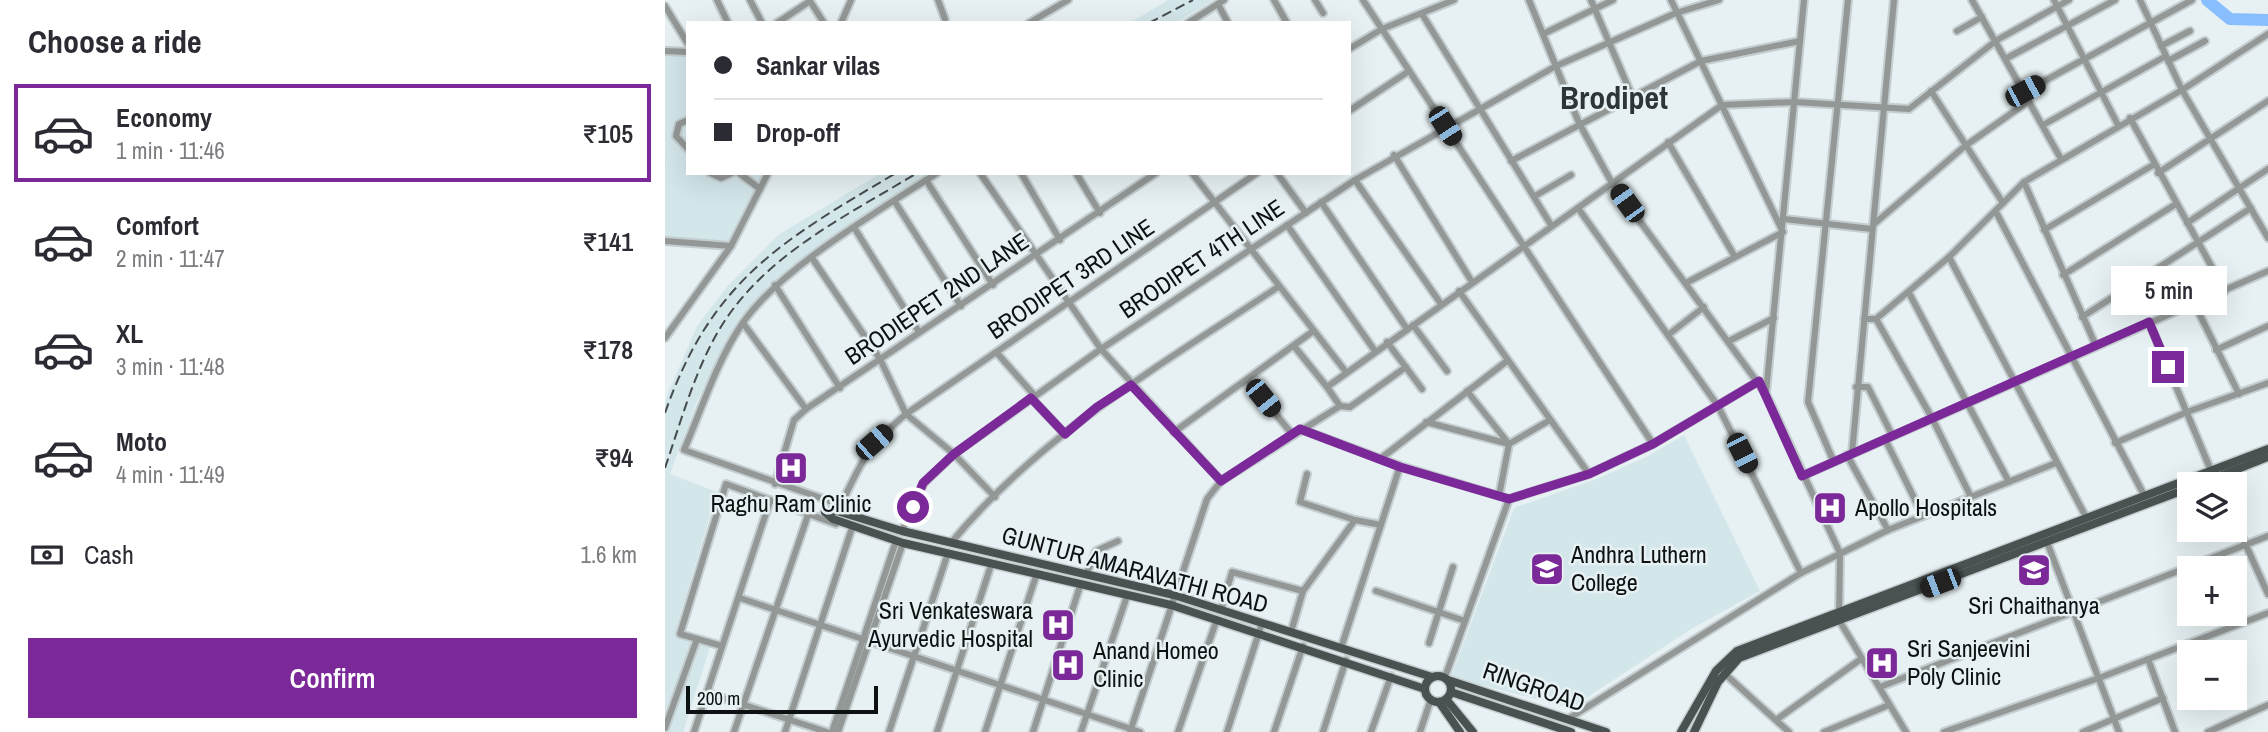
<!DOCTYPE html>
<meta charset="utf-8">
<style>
:root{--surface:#fff;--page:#f2f2f3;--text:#2b2b33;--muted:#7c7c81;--line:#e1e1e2;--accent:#7b2898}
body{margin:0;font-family:"Archivo Narrow",sans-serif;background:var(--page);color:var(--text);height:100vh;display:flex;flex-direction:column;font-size:26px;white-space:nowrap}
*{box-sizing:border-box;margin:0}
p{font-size:23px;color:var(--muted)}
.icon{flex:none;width:38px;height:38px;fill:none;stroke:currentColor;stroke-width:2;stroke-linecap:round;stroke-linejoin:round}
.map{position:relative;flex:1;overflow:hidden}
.drawer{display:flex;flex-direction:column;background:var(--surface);width:665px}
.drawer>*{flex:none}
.top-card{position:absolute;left:21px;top:21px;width:665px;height:154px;border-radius:0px;box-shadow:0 7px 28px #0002;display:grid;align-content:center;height:154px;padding:0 28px;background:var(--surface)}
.buttons{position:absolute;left:1512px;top:472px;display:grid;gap:14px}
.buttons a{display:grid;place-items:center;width:70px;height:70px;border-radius:0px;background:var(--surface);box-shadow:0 7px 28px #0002;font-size:35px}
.scale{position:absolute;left:21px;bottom:18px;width:192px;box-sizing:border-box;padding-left:7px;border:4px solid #0d1112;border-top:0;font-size:19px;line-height:24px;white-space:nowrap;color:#0d1112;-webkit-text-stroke:5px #e7f1f3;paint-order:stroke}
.end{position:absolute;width:32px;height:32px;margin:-16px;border:9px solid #7b2898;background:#fff;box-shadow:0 0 0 4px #fff}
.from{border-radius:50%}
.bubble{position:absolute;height:49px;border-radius:0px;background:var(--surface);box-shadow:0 7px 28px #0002;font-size:23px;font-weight:600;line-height:49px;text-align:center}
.car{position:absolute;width:21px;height:42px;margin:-21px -10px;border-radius:9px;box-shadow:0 0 5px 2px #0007;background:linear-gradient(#222 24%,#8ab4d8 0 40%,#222 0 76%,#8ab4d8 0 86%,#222 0)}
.top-card b{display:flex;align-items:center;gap:24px;height:66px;font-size:26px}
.top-card b+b{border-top:2px solid var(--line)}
.top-card i{width:18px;height:18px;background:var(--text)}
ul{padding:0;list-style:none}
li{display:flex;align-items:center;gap:21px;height:98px;margin:0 14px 10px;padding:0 14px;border:4px solid transparent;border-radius:0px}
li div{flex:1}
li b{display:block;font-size:26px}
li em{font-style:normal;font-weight:600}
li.active{border-color:var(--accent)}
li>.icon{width:63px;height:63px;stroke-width:1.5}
h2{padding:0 28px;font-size:32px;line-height:84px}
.pay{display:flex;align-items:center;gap:18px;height:77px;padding:0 28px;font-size:26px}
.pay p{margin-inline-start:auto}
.button{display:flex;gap:14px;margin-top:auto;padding:14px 28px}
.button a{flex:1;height:80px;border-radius:0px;background:var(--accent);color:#fff;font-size:28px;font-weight:600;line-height:80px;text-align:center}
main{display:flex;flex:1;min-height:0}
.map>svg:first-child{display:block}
.built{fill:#d3e6ea}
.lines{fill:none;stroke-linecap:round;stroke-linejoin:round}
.river{stroke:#88befe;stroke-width:12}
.minor-casing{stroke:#c4cdcf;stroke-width:10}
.major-casing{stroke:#c4cdcf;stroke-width:11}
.minor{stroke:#939897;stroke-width:6}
.major{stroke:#4a5151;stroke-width:8}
.rail{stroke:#464b4d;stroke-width:2;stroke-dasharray:10 5;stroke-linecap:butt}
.route{stroke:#7b2898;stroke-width:9}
.labels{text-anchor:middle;stroke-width:5;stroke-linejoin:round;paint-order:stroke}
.street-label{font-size:24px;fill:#0d1112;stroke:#e7f1f3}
.poi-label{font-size:24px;fill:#0d1112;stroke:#e7f1f3;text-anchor:start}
.district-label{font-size:32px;font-weight:bold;fill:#2d3536;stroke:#e7f1f3}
</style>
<main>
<section class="drawer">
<h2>Choose a ride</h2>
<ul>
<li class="active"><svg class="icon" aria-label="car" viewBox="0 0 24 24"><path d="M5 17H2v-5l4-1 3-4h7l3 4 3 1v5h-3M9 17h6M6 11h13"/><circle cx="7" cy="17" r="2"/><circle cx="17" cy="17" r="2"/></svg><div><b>Economy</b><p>1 min · 11:46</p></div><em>₹105</em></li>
<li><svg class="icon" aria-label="car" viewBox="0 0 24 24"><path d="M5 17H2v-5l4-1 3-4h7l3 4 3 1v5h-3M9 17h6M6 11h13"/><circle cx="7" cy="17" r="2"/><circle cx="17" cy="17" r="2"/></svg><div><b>Comfort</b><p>2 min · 11:47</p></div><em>₹141</em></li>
<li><svg class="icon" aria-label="car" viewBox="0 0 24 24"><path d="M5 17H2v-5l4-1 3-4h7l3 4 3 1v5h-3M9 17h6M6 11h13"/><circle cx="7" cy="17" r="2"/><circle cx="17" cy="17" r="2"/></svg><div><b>XL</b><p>3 min · 11:48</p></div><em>₹178</em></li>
<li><svg class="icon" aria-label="car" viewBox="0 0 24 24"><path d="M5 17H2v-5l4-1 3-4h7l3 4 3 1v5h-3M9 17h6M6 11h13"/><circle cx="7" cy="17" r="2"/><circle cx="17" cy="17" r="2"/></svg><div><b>Moto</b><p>4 min · 11:49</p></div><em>₹94</em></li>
</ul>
<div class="pay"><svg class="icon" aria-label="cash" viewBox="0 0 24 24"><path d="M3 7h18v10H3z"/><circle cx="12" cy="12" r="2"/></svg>Cash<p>1.6 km</p></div>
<div class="button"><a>Confirm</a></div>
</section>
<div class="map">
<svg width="1603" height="732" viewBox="0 0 1603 732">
<rect width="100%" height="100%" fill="#e7f1f3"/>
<g class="built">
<path d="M503 0H548L511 23H465Z"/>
<path d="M0 53 23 54V173H100L66 245 0 239Z"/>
<path d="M216 173H266L144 253 106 283 74 318 32 401 5 474 52 492 11 629 48 638 18 732H0V402L3 393 32 326 62 287 113 235Z"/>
<path d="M1019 435 1095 591 1026 629 906 708 786 677 849 508 934 478 983 456Z"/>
</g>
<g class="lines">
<path class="river" d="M1542 0 1565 19 1603 20"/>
<g class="minor-casing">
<g id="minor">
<path d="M52 0 63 23"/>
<path d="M85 0 97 23"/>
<path d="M273 0 280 19"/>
<path d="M609 0 622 23"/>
<path d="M650 0 658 13"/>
<path d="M698 0 988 444"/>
<path d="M864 0 914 123 947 183 1101 394 1175 553 1174 620 1241 732"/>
<path d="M926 0 967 96"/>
<path d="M1006 0 1118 232 1021 283"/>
<path d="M1307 0 1396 159"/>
<path d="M1389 0 1453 125"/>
<path d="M1475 0 1517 90 1603 238"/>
<path d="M553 4 563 23"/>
<path d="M0 6 23 44"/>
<path d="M757 14 886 225"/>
<path d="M112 23 145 1 159 23"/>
<path d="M176 23 186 0"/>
<path d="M364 23 403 0"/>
<path d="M523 23 559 0"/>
<path d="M1292 31 1317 17"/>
<path d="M878 34 948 0"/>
<path d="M1496 46 1525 31"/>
<path d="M684 49 717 29 789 0"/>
<path d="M0 51 23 52"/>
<path d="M1342 58 1450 0"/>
<path d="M1503 61 1540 41"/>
<path d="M1266 91 1338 203"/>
<path d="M1361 91 1527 0"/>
<path d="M684 111 744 71"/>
<path d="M1465 118 1560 291"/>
<path d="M23 120 14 124 11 136 23 149"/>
<path d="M1378 125 1501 56"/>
<path d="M1003 142 1070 257"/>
<path d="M729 155 807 282"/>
<path d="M846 161 1036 61 1135 41"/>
<path d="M45 173 56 178 67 173"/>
<path d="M74 173 95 189"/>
<path d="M315 173 436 349 556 481"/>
<path d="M356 173 395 240"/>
<path d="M411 173 435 213"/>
<path d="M527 173 681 372"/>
<path d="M612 173 641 213"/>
<path d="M1493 173 1603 101"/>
<path d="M261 180 328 285"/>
<path d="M690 180 776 304"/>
<path d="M1359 182 1431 346"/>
<path d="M870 196 906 175"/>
<path d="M230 202 296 306"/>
<path d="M656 202 742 329"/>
<path d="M913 208 1053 406 1136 573"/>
<path d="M1331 212 1479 495"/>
<path d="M1119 219 1207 229"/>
<path d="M1522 223 1603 169"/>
<path d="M1209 224 1300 146 1364 101"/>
<path d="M622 225 710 351"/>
<path d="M190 229 254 332"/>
<path d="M1379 230 1488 165"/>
<path d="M0 241 66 246"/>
<path d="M1284 257 1421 517"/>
<path d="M147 258 215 359 241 414 289 454 330 497"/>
<path d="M1398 275 1511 204"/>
<path d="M110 285 175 388"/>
<path d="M794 291 924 474"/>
<path d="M1244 293 1344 482"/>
<path d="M1529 303 1574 394"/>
<path d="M1417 317 1586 208"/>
<path d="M1199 319H1211L1284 257 1359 182 1517 90 1603 34"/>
<path d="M1211 319 1267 418 1306 497"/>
<path d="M1484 322 1552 485"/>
<path d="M78 323 141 409"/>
<path d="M748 325 782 371"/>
<path d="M1003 335 1039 307"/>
<path d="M0 338 66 246 103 173"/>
<path d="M1064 341 1109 318"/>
<path d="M722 342 757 389"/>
<path d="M629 346 662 387"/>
<path d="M1551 350 1603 326"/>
<path d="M332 353 369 395"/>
<path d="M583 380 627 434"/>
<path d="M1191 387H1203L1227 435"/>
<path d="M1101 392 1139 0"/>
<path d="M366 398 400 434"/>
<path d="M675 406 685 407 741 367"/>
<path d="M761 422 844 444 802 391"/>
<path d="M635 429 735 466 844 499 924 474 988 444 1094 381"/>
<path d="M509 432 647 332"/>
<path d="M1220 439 1258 516"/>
<path d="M1450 443 1522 412 1603 383"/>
<path d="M1187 453 1229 0"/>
<path d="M1182 455 1223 530"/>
<path d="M715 459 842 361"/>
<path d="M1168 460 1143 402 1183 0"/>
<path d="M1137 476 1603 271"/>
<path d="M110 484 129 420 141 409 491 173"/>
<path d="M834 496 844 444 885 420"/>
<path d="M176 505 19 450C37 408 52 361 77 324 115 268 214 211 272 173"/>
<path d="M187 514 176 505C197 460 202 447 241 414L592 173"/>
<path d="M690 520 716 525"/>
<path d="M1570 521 1603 594"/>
<path d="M237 531 259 483 289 454 436 349 690 180 891 66 1011 13 1054 0"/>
<path d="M1382 542 1454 732"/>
<path d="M286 543C374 435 499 363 613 287"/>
<path d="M421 575 431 551 453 541"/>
<path d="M711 591 800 621"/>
<path d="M75 598 475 732"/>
<path d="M556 610 567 572 638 591"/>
<path d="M626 632 638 591 690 520 635 502 642 474"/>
<path d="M764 643 788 567"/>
<path d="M57 646 15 634 61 484 171 524"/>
<path d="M676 648 735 466"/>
<path d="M1483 659 1510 732"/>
<path d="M1059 673 1124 732"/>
<path d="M780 677 844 499"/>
<path d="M1215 687 1603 536"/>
<path d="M43 693 162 732"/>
<path d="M903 719 1136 573 1223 530 1391 463"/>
<path d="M1111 720 1196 659"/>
<path d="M0 728 32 639"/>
<path d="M29 732 105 501"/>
<path d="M69 732 143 515"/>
<path d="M120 732 188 525"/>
<path d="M167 732 231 541"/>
<path d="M173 732 238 543"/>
<path d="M224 732 283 553"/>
<path d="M272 732 326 565"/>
<path d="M320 732 372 573"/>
<path d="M368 732 416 583"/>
<path d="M416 732 462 596"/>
<path d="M465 732 542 499 556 481 675 406 662 387 1057 105 1130 102 1244 109 1332 40 1404 0"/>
<path d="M513 732 552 619"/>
<path d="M562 732 597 623"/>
<path d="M609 732 638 646"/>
<path d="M658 732 681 660"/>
<path d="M706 732 726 676"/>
<path d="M755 732 766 699"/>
<path d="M1159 732 1224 705"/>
<path d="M1279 732 1434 678 1603 613"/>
<path d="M1418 732 1498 698"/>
<path d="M1543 732 1603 705"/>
</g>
</g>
<g class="major-casing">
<g id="major">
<path d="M1532 485 1603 457"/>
<path d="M160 512 172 511 237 531 509 595 767 677"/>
<path d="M160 512 168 519 238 543 506 605 760 689"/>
<circle cx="773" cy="689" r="13"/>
<path d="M783 680 941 732"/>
<path d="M786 692 906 732"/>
<path d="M781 699 808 732"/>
<path d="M774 702 795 732"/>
<path d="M1016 732 1051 671 1072 651 1603 449"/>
<path d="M1029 732 1053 682 1074 658 1524 488"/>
</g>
</g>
<use href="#minor" class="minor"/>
<use href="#major" class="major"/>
<g class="rail">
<path d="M484 23 528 0"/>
<path d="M0 413C46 281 116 241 231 173"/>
<path d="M0 468C15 424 28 377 50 337 93 258 178 218 252 173"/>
</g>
</g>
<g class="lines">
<path class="route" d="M248 507 258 483 289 454 366 398 400 434 432 407 466 385 556 481 635 429 735 467 844 499 924 474 988 444 1094 381 1137 476 1484 322 1503 367"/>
</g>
<defs>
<g id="hospital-square" transform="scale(1.75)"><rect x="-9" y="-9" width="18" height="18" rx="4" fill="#7b2898" stroke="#e7f1f3"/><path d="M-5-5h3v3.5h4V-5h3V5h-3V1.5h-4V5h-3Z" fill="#fff"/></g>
<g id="university-square" transform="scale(1.75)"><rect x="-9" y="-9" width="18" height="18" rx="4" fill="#7b2898" stroke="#e7f1f3"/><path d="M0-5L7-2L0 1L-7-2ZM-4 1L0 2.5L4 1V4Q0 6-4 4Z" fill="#fff"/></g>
</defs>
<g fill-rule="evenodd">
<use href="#hospital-square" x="126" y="468"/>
<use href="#hospital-square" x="1165" y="508"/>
<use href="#university-square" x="882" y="569"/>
<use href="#university-square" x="1369" y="570"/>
<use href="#hospital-square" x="393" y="625"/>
<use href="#hospital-square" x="1217" y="663"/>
<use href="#hospital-square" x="403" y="665"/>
</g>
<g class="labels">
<g class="street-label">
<text transform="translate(537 259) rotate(-34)" y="8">BRODIPET 4TH LINE</text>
<text transform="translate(406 279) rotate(-34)" y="8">BRODIPET 3RD LINE</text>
<text transform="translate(272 299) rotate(-34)" y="8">BRODIEPET 2ND LANE</text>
<text transform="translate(470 570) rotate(15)" y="8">GUNTUR AMARAVATHI ROAD</text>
<text transform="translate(869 687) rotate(19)" y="8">RINGROAD</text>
</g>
<g class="poi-label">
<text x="126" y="512" text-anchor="middle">Raghu Ram Clinic</text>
<text x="1190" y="516">Apollo Hospitals</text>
<text x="906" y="563">Andhra Luthern<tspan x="906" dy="28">College</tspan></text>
<text x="1369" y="614" text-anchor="middle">Sri Chaithanya</text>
<text x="368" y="619" text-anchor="end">Sri Venkateswara<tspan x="368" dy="28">Ayurvedic Hospital</tspan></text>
<text x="1242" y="657">Sri Sanjeevini<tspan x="1242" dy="28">Poly Clinic</tspan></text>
<text x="428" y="659">Anand Homeo<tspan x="428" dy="28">Clinic</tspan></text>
</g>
<g class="district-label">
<text x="949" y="109">Brodipet</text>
</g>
</g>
</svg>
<div class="buttons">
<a><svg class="icon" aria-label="layers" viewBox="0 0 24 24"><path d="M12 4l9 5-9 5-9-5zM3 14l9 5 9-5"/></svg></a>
<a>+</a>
<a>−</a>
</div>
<div class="scale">200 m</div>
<i class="end from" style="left:248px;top:507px"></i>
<i class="end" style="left:1503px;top:367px"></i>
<div class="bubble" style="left:1446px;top:266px;width:116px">5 min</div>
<i class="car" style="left:1360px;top:91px;rotate:62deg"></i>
<i class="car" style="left:780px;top:126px;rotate:147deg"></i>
<i class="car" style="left:962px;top:203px;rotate:324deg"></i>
<i class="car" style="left:598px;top:398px;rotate:141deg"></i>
<i class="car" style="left:209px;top:442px;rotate:49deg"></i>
<i class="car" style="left:1077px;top:453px;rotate:153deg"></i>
<i class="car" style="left:1275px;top:583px;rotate:249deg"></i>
<div class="top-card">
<b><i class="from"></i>Sankar vilas</b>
<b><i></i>Drop-off</b>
</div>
</div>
</main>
